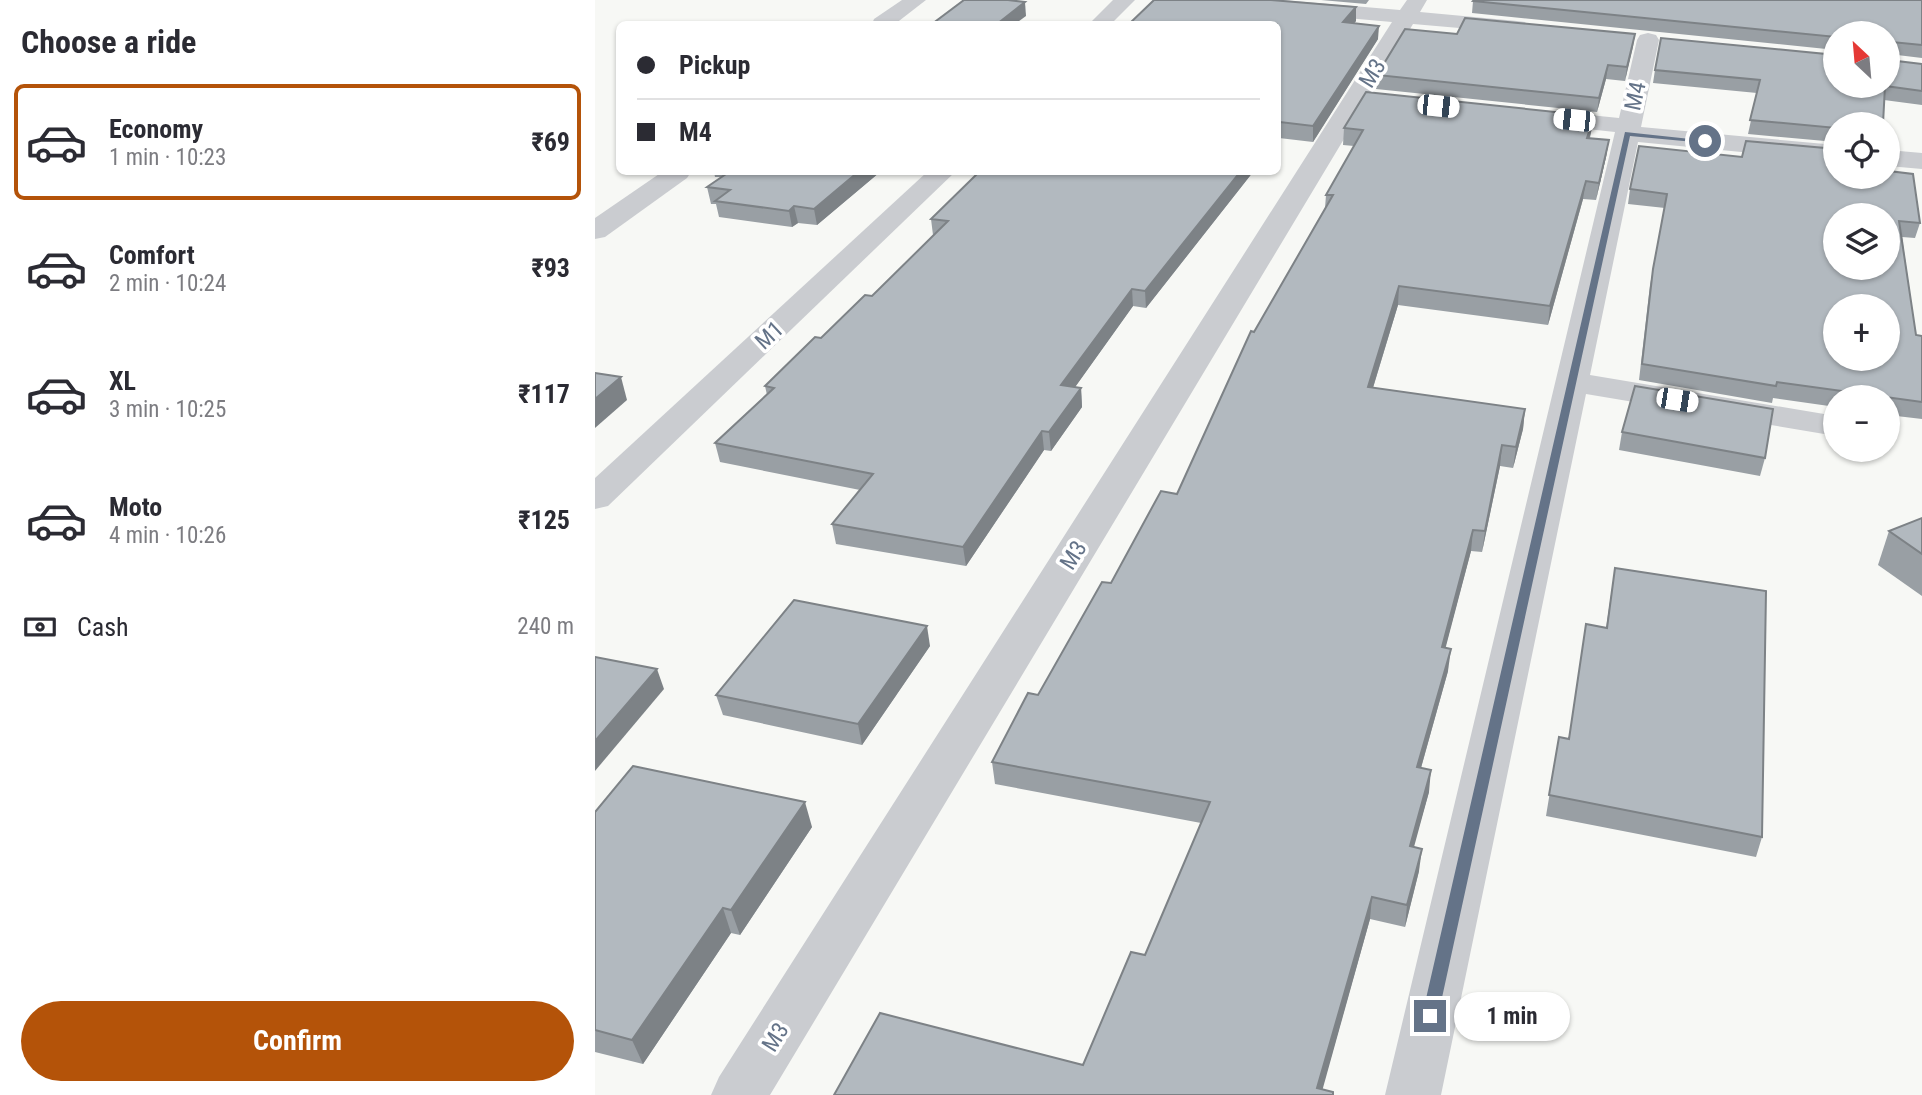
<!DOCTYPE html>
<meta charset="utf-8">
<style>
:root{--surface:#fff;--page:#f2f2f3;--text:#2b2b33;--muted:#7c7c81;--line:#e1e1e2;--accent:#b45309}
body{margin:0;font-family:"Roboto Condensed",sans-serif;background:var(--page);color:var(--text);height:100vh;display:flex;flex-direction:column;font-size:26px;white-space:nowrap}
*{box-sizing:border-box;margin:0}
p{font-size:23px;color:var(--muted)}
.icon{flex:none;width:38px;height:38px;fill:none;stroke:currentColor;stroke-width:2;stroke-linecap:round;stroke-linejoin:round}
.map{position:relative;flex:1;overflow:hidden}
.side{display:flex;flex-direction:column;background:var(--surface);width:595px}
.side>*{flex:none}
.guide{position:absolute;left:21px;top:21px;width:665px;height:154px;border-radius:10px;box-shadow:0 2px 5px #0004;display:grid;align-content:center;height:154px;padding:0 21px;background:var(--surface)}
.needle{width:46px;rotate:334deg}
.buttons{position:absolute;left:1228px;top:21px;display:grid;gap:14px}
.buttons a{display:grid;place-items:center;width:77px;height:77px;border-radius:50%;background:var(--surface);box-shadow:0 2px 5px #0004;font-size:35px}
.end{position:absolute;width:32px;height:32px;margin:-16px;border:9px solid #647388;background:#fff;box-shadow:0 0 0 4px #fff}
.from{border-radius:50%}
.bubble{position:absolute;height:49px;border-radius:24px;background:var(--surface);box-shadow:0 2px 5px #0004;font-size:23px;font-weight:700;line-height:49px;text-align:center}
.car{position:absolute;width:21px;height:42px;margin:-21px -10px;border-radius:9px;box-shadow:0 0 5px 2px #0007;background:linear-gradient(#fff 24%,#345 0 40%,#fff 0 76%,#345 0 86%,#fff 0)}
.guide b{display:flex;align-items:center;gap:24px;height:66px;font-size:26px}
.guide b+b{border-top:2px solid var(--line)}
.guide i{width:18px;height:18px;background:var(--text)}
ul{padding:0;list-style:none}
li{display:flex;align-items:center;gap:21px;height:116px;margin:0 14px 10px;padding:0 7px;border:4px solid transparent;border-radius:10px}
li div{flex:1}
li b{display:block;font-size:26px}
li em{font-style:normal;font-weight:700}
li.current{border-color:var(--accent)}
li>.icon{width:63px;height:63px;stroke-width:1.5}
h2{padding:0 21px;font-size:32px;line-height:84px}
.pay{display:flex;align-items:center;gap:18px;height:77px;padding:0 21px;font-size:26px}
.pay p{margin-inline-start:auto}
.button{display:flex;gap:14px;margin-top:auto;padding:14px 21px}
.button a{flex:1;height:80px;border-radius:42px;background:var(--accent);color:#fff;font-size:28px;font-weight:700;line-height:80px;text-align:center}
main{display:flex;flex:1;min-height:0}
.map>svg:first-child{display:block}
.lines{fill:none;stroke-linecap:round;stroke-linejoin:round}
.minor{fill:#caccd0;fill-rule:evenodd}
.wall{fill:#999fa4}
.shaded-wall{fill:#7d8286}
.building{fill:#b2b9bf;stroke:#7d8286;stroke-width:2;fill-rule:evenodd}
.route{fill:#647388}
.labels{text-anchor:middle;stroke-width:7;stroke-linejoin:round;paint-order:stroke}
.street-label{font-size:23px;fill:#647388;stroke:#fff}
</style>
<main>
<section class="side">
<h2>Choose a ride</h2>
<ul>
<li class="current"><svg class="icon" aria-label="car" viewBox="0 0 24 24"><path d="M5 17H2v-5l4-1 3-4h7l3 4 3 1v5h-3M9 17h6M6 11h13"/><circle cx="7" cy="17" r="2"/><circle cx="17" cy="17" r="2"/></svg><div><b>Economy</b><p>1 min · 10:23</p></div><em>₹69</em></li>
<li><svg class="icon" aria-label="car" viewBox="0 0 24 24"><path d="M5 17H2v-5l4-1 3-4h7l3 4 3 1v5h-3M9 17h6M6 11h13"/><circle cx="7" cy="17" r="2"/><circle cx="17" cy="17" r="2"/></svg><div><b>Comfort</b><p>2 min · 10:24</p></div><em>₹93</em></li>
<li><svg class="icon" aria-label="car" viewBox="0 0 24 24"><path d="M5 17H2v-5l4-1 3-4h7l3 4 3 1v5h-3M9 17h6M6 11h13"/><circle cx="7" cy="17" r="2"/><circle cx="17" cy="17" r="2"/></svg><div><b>XL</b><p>3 min · 10:25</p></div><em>₹117</em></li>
<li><svg class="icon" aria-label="car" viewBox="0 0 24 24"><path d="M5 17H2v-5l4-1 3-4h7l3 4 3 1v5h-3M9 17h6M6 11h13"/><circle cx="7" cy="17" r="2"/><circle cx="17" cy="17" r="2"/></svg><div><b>Moto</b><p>4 min · 10:26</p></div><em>₹125</em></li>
</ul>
<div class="pay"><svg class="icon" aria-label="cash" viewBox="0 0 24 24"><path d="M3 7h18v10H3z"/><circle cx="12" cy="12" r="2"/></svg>Cash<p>240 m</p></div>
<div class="button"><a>Confirm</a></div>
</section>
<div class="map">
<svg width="1327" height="1095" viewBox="0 0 1327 1095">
<rect width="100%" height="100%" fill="#f7f8f5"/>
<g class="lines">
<g class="minor">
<path d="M307 0H331L300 24H277L279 19Z"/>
<path d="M518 0H540L516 24H494Z"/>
<path d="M607 0H687L805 10 812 0H832L825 12 922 21 930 22 933 27 930 32 922 33 818 24 175 1095H116L124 1077 797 22 617 6 610 4Z"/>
<path d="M1053 33 1061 35 1064 40 1046 127 1241 145V161L1043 142 995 375 1241 416V436L991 394 846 1095H790L1020 132 945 124 936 122 933 117 936 112 945 110 1024 118 1042 40 1045 35Z"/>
<path d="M1293 150 1327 153V169L1293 166Z"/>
<path d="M67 172H96L92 178 10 237 0 239V218Z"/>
<path d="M332 172H360L13 506 0 509V478Z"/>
</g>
</g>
<g class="wall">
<path d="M726 0H774L771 4Z"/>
<path d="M1327 0V58L1294 54V60L1327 64V105L1289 100 1241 124V142L1153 134 1162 93 1058 83 1060 70 1241 86 1293 33H1241V50L877 13 878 1Z"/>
<path d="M761 21 759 23 783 39 718 142 684 138 682 140V24Z"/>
<path d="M862 34H1040L1030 81 1011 79 1002 112 781 89 782 75Z"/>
<path d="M999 116 995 138 1014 140 1011 157 1001 200 988 199 953 325 803 305 778 388 930 409 928 429 918 468 905 466 887 552 876 551 850 648 853 671 826 768 834 792 818 847 824 871 810 927 775 919 727 1089 738 1092V1095H239L488 1065 550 955 606 823 400 784 397 762 443 695 516 583 582 494 659 332 730 208 731 195 759 146 748 145 749 128Z"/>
<path d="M1147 157 1325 223 1320 238 1307 237 1321 335 1327 336V419L1293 415V397H1241V407L1178 398 1177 403 1044 380 1055 285 1070 208 1033 204 1035 189Z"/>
<path d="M119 172H285L222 225 203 223 197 227 124 217 121 204H116L112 187 126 177H120Z"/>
<path d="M658 172 551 308 538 306 480 387 486 388 487 407 456 451 449 450 371 566 241 544 237 524 265 490 125 462 120 443 172 395 170 386 277 296 338 235 336 219Z"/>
<path d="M1027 432 1170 458 1165 476 1024 450Z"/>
<path d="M1327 518V596L1283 565 1294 531Z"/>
<path d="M1020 568 1167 837 1161 857 951 816 964 737 973 739 1011 628Z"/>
<path d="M335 646 267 745 128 715 121 695Z"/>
<path d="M0 812 217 827 145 935 136 933 48 1064 0 1052Z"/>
</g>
<g class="shaded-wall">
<path d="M430 2 431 16 420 24H402Z"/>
<path d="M761 7V21L748 36V22Z"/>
<path d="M784 26 783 39 718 142V126Z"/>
<path d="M1040 34 1038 47 1030 81 1032 67Z"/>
<path d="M1013 65 1011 79 1002 112 1004 98Z"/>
<path d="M999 116 996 132 990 155 992 138Z"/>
<path d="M685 122 684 138 682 140V125Z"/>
<path d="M1014 140 1011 157 1001 200 1004 183Z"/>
<path d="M263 172H285L222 225 219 209Z"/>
<path d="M645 172H658L551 308 550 291Z"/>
<path d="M991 181 988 199 953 325 955 306Z"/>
<path d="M199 206 203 223 197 227 194 211Z"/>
<path d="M804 286 803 305 772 407 773 387Z"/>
<path d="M537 289 538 306 468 404 466 385Z"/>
<path d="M26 377 32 400 0 428V399Z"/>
<path d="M486 388 487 407 456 451 454 432Z"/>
<path d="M930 409 928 429 918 468 921 447Z"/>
<path d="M447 431 449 450 371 566 368 547Z"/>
<path d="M907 445 905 466 887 552 890 531Z"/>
<path d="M878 530 876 551 845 669 847 647Z"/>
<path d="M332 626 335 646 267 745 263 724Z"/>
<path d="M856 649 853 671 820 789 822 767Z"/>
<path d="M62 669 69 689 0 771V741Z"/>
<path d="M836 770 834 792 813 869 815 846Z"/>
<path d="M210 802 217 827 145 935 136 910Z"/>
<path d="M827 849 824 871 810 927 812 905Z"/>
<path d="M777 897 775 919 726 1095 722 1088Z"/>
<path d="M128 908 136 933 48 1064 37 1040Z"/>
</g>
<g class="building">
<path d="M369 0H413L430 2 402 24H337Z"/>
<path d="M559 0H676L761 7 748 22 784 26 718 126 685 122 682 125V24H534Z"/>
<path d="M879 0H1327V45L1297 42 1294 44V60L1327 64V91L1290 86 1288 124H1241V128L1155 120 1165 80 1060 70 1066 38 1241 55V86H1293V33H1241V37L878 1Z"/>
<path d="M870 18 1040 34 1032 67 1013 65 1004 98 782 75 810 29 862 34Z"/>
<path d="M771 92 999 116 992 138 1014 140 1004 183 991 181 955 306 804 286 773 387 930 409 921 447 907 445 890 531 878 530 847 647 856 649 822 767 836 770 815 846 827 849 812 905 777 897 722 1088 738 1092V1095H239L285 1013 488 1065 536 952 550 955 615 802 397 762 433 693 443 695 507 582 516 583 566 491 582 494 656 331 659 332 738 195H731L768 130 749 128Z"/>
<path d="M1151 141 1241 149V177H1293V171L1318 174 1325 223 1304 221 1321 335 1327 336V402L1182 382 1181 386 1047 364 1058 269 1072 194 1035 189 1044 146 1147 157ZM1241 215H1293V268H1241ZM1241 306H1293V359H1241Z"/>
<path d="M134 172H263L219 209 199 206 194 211 120 201 135 190 112 187Z"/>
<path d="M384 172H645L550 291 537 289 466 385 486 388 454 432 447 431 368 547 237 524 278 474 120 443 179 388 170 386 220 337 226 338 270 295 277 296 353 221 336 219Z"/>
<path d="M0 373 26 377 0 399Z"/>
<path d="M1040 386 1178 409 1170 458 1027 432Z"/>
<path d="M1327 518V554L1294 531Z"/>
<path d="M1020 568 1171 591 1167 837 954 795 964 737 974 739 991 624 1012 628Z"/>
<path d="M199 600 332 626 263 724 121 695Z"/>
<path d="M0 657 62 669 0 741Z"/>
<path d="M38 766 210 802 136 910 128 908 37 1040 0 1030V812Z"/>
</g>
<path class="route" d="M1030 132 1114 141 1110 143 1035 136 843 1016 841 1021H830L827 1016Z"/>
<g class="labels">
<g class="street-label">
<text transform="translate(777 73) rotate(-58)" y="8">M3</text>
<text transform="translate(1040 96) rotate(-78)" y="8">M4</text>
<text transform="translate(174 335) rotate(-43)" y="8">M1</text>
<text transform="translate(478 555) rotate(-58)" y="8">M3</text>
<text transform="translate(180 1037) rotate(-58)" y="8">M3</text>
</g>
</g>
</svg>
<div class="buttons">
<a><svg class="needle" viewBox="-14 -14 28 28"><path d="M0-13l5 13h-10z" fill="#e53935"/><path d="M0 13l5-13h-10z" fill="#7c7c81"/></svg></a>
<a><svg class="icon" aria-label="locate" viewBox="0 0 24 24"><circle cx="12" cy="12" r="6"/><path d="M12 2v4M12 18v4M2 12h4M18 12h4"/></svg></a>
<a><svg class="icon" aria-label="layers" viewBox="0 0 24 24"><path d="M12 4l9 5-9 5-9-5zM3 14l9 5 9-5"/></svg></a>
<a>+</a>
<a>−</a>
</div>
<i class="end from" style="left:1110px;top:141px"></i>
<i class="end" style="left:835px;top:1016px"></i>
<div class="bubble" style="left:859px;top:992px;width:116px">1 min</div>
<i class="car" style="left:843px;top:106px;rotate:96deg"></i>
<i class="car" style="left:979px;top:120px;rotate:276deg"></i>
<i class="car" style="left:1082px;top:400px;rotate:99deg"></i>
<div class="guide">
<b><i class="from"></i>Pickup</b>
<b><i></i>M4</b>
</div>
</div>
</main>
